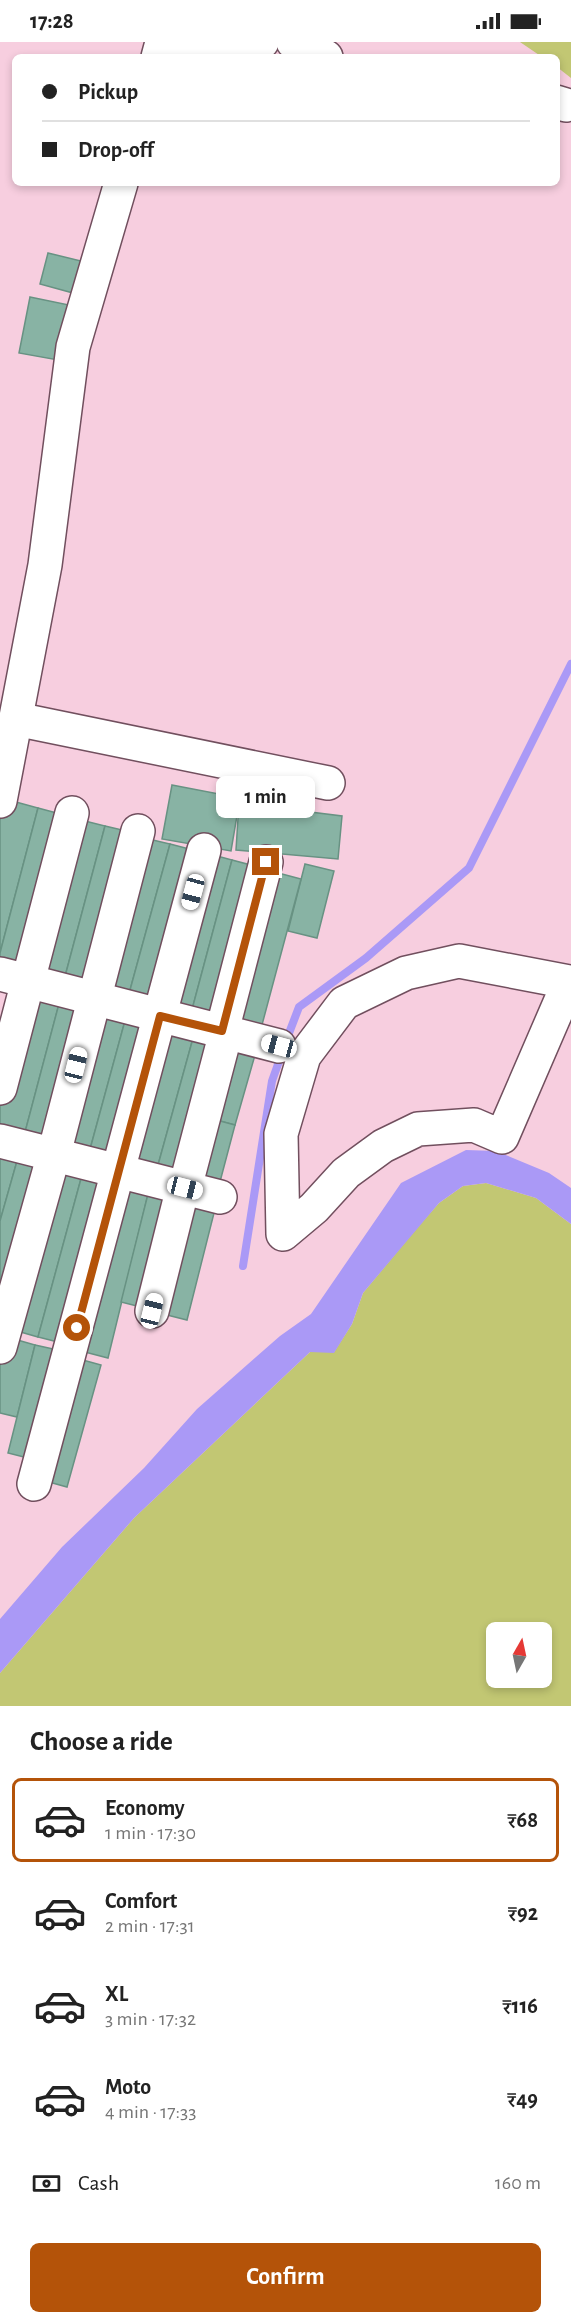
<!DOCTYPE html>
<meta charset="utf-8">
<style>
:root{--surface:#fff;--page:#f2f2f2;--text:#222;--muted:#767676;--line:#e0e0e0;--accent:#b45309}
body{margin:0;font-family:"Alegreya Sans",sans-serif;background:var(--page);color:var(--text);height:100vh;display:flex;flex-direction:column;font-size:22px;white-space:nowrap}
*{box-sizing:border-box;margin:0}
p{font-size:20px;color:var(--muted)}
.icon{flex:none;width:33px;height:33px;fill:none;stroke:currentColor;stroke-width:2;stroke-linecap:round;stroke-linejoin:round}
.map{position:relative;height:1664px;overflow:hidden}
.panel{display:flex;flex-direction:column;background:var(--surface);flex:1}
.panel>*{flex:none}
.guide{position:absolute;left:12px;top:12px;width:548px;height:132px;border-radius:9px;box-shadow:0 3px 9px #0003;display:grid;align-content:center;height:132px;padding:0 30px;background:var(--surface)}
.needle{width:39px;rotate:9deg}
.tools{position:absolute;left:486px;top:1580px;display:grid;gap:12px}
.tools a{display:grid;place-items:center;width:66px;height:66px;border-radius:9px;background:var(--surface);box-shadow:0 3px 9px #0003;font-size:30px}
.end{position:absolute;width:27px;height:27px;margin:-14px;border:8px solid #b45309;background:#fff;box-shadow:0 0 0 3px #fff}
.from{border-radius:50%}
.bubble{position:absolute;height:42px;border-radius:9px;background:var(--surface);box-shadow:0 3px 9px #0003;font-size:20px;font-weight:700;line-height:42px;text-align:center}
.car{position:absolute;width:18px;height:36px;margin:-18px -9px;border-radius:8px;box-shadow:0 0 4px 2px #0007;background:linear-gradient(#fff 24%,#345 0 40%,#fff 0 76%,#345 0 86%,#fff 0)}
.guide b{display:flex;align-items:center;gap:21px;height:57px;font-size:22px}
.guide b+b{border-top:2px solid var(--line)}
.guide i{width:15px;height:15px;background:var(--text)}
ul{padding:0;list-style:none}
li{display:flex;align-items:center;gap:18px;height:84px;margin:0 12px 9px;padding:0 18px;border:3px solid transparent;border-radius:9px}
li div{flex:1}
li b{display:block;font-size:22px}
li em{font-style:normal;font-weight:700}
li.active{border-color:var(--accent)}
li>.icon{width:54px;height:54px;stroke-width:1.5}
h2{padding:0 30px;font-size:27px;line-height:72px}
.pay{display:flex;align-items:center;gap:15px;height:66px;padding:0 30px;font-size:22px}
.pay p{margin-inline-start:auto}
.action{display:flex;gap:12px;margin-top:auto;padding:12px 30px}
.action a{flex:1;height:69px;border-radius:9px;background:var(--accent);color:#fff;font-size:24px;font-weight:700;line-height:69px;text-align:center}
.status{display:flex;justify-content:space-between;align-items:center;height:42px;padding:0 30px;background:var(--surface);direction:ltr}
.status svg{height:16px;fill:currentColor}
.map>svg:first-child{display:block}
.green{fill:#c2c773;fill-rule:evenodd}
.water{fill:#aa99f6}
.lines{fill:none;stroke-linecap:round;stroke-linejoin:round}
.stream{stroke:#aa99f6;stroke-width:8}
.building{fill:#88b3a4;stroke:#689283;stroke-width:1.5}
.minor-casing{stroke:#714f5e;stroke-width:36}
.minor{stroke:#fff;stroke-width:33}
.route{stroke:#b45309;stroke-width:8}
</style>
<div class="status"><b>17:28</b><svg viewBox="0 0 49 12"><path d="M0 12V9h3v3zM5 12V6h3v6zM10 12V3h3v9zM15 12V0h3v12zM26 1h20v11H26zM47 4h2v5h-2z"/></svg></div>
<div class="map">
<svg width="571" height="1664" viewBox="0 0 571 1664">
<rect width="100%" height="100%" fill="#f7cedf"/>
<g class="green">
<path d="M520 0H571V36L557 25 556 15H542Z"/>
<path d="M486 1141 536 1156 571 1182V1664H0V1631L134 1476 310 1310H334L352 1282 363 1251 416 1187 439 1161 463 1144ZM496 1590H542V1635H496Z"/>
</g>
<path class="water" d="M466 1108 496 1109 549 1131 571 1146V1182L536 1156 486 1141 463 1144 439 1161 363 1251 352 1282 334 1311 310 1310 134 1476 0 1631V1577L62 1505 144 1426 197 1367 280 1294 311 1272 401 1141Z"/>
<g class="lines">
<g class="stream">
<path d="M286 999 299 965 366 916 469 826 571 622"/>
<path d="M243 1224 272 1039 282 1011"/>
</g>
</g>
<g class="building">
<path d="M48 211 81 219 73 251 40 242Z"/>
<path d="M30 255 69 263 58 318 19 311Z"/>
<path d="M172 743 240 756 231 809 162 797Z"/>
<path d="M5 757 38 766 0 911V778Z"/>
<path d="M239 761 342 774 338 817 236 808Z"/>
<path d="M38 766 68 774 27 931 0 924V911Z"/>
<path d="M73 776 105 784 63 942 31 933Z"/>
<path d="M105 784 135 791 94 950 63 942Z"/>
<path d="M140 795 170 802 127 959 99 951Z"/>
<path d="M170 802 201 810 158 967 127 959Z"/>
<path d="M206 811 232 818 190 975 163 969Z"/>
<path d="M232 818 262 826 221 984 190 975Z"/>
<path d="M305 822 334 829 317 896 288 889Z"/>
<path d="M267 828 301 837 259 994 226 985Z"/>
<path d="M29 949 60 958 24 1094 0 1087V1054Z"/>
<path d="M60 958 88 964 54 1101 24 1094Z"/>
<path d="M93 967 126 975 89 1111 59 1105Z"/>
<path d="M126 975 155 980 118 1118 89 1111Z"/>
<path d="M161 980 195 989 155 1134 122 1125Z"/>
<path d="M195 989 223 996 185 1141 155 1134Z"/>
<path d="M227 997 257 1006 235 1083 205 1075Z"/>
<path d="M205 1075 235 1083 217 1151 187 1142Z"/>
<path d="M0 1107 19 1112 0 1179Z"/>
<path d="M19 1112 48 1121 0 1285V1179Z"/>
<path d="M54 1125 82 1133 38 1295 10 1287Z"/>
<path d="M82 1133 111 1140 66 1302 38 1295Z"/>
<path d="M118 1140 149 1148 108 1316 77 1308Z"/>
<path d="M149 1148 177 1155 149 1267 121 1260Z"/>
<path d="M183 1159 215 1167 187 1278 155 1270Z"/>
<path d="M7 1295 35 1303 17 1375 0 1371V1321Z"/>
<path d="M35 1303 67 1310 40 1419 8 1411Z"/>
<path d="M72 1315 101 1323 67 1445 38 1437Z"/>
</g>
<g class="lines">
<g class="minor-casing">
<g id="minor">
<path d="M293 0 310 5 326 15"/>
<path d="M158 15 161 4 238 13 262 0"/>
<path d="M556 60 566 63"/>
<path d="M16 677 328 741"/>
<path d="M0 759 45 523 73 305 121 141"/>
<path d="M0 932 279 1004"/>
<path d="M569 940 502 1095 474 1083 418 1087 383 1104 346 1131 314 1166 283 1192 281 1092 304 1014 344 961 406 931 459 919 569 940 571 941"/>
<path d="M222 989 266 820"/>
<path d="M0 1046 72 771"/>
<path d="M0 1099 220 1155"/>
<path d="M185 1146 226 990"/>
<path d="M152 1269 183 1145"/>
<path d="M0 1305 54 1112 138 789"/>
<path d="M34 1442 204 808"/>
</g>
</g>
<use href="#minor" class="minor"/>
</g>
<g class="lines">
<path class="route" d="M77 1286 160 974 222 989 266 820"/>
</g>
</svg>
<div class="tools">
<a><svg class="needle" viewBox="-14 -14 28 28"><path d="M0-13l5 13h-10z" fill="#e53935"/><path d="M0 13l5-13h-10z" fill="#767676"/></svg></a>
</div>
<i class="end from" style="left:77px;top:1286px"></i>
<i class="end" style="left:266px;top:820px"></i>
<div class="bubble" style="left:216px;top:734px;width:99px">1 min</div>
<i class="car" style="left:193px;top:850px;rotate:195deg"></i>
<i class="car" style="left:279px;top:1004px;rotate:285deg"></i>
<i class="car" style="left:76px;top:1023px;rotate:14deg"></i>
<i class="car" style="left:185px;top:1146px;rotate:104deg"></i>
<i class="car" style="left:152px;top:1269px;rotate:14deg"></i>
<div class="guide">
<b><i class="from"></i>Pickup</b>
<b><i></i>Drop-off</b>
</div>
</div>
<section class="panel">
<h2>Choose a ride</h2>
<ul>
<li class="active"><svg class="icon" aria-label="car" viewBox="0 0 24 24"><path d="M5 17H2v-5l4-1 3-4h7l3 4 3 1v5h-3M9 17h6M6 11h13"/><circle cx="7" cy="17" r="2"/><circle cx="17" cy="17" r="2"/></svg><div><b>Economy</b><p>1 min · 17:30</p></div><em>₹68</em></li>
<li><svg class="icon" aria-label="car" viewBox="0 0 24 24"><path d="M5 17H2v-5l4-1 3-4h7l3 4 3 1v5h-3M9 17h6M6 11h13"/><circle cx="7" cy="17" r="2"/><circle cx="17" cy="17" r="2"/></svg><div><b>Comfort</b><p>2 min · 17:31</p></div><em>₹92</em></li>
<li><svg class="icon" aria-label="car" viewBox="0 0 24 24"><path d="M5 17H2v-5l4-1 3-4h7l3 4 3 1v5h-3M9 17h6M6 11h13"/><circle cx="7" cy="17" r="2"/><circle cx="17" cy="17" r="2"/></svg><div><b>XL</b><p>3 min · 17:32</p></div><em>₹116</em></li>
<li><svg class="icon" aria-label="car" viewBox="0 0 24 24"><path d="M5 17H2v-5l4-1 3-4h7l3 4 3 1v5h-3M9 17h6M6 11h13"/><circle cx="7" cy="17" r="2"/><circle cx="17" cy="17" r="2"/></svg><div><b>Moto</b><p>4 min · 17:33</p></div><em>₹49</em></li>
</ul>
<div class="pay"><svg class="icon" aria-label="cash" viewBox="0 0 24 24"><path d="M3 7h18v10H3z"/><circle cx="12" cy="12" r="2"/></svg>Cash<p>160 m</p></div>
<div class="action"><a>Confirm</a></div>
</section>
